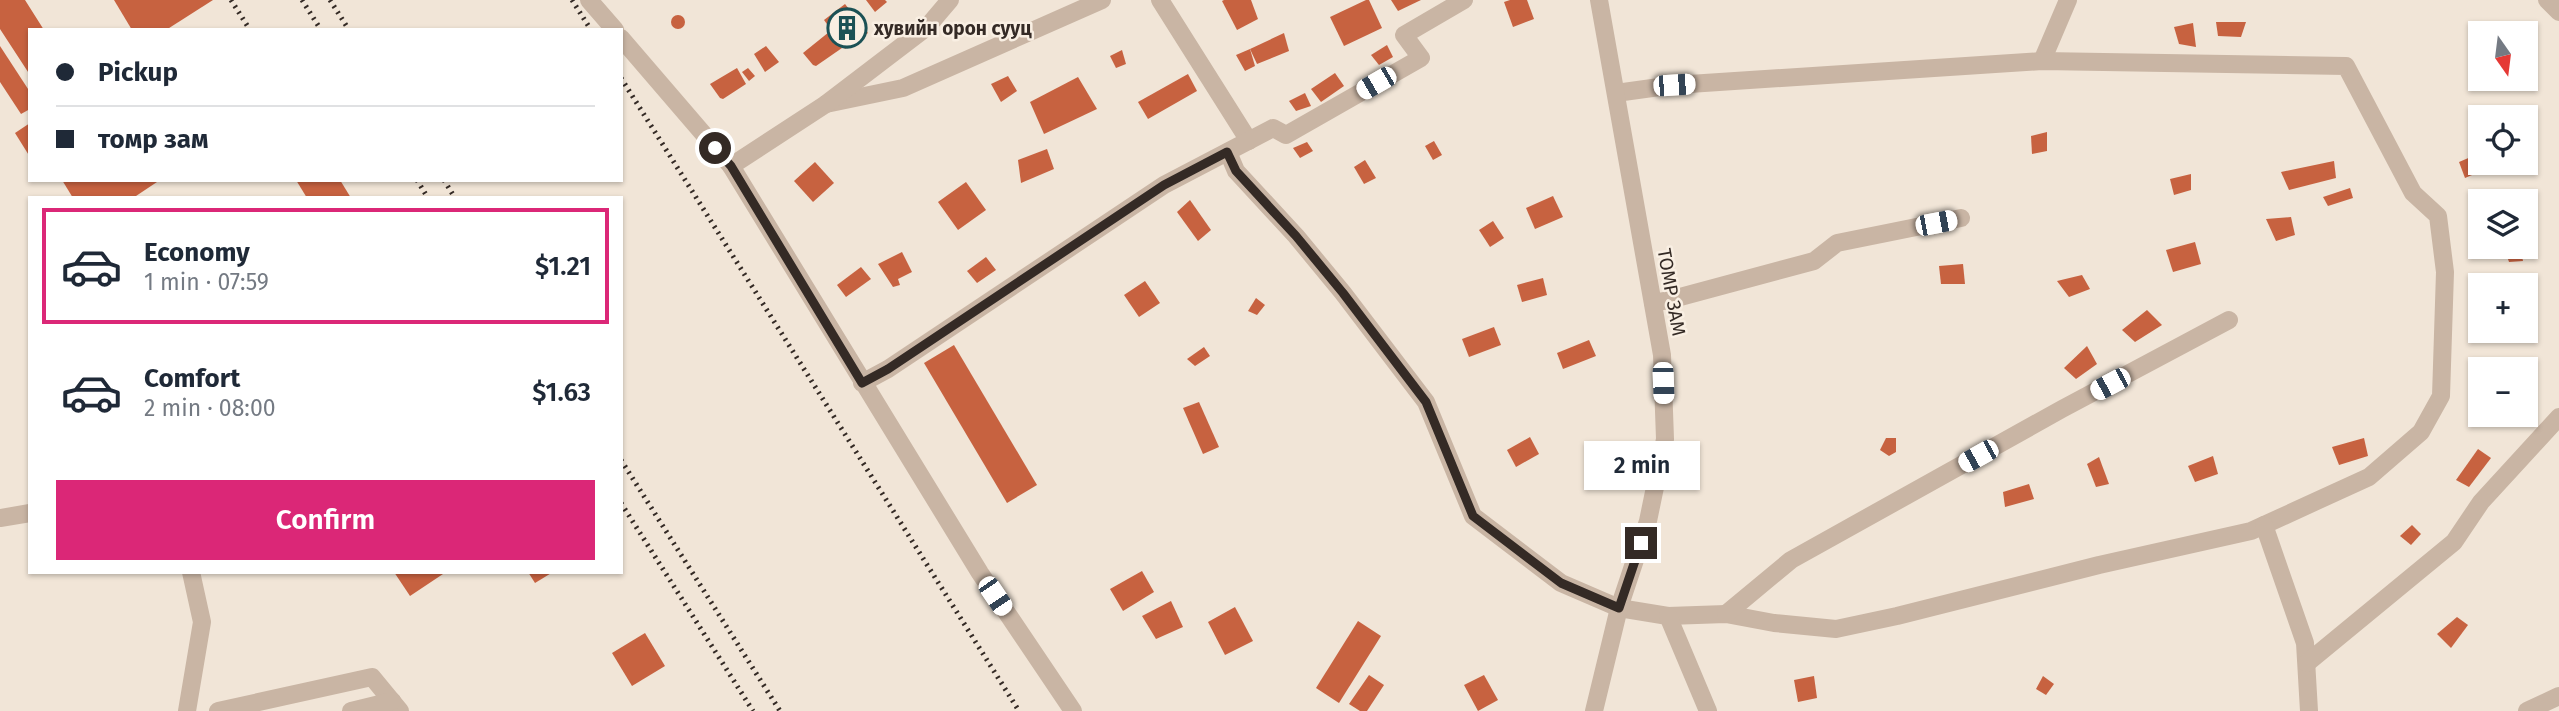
<!DOCTYPE html>
<meta charset="utf-8">
<style>
:root{--surface:#fff;--page:#f6f6f7;--text:#1f2937;--muted:#747a83;--line:#e0e1e3;--accent:#db2777}
body{margin:0;font-family:"Fira Sans",sans-serif;background:var(--page);color:var(--text);height:100vh;display:flex;flex-direction:column;font-size:26px;white-space:nowrap}
*{box-sizing:border-box;margin:0}
p{font-size:23px;color:var(--muted)}
.icon{flex:none;width:38px;height:38px;fill:none;stroke:currentColor;stroke-width:2;stroke-linecap:round;stroke-linejoin:round}
.map{position:relative;flex:1;overflow:hidden}
.side{position:absolute;left:28px;top:196px;width:595px;height:378px;display:flex;flex-direction:column;background:var(--surface);border-radius:0px;box-shadow:0 2px 5px #0004}
.side>*{flex:none}
.banner{position:absolute;left:28px;top:28px;width:595px;height:154px;border-radius:0px;box-shadow:0 2px 5px #0004;display:grid;align-content:center;height:154px;padding:0 28px;background:var(--surface)}
.needle{width:46px;rotate:166deg}
.buttons{position:absolute;left:2468px;top:21px;display:grid;gap:14px}
.buttons a{display:grid;place-items:center;width:70px;height:70px;border-radius:0px;background:var(--surface);box-shadow:0 2px 5px #0004;font-size:35px}
.end{position:absolute;width:32px;height:32px;margin:-16px;border:9px solid #342a25;background:#fff;box-shadow:0 0 0 4px #fff}
.from{border-radius:50%}
.bubble{position:absolute;height:49px;border-radius:0px;background:var(--surface);box-shadow:0 2px 5px #0004;font-size:23px;font-weight:600;line-height:49px;text-align:center}
.car{position:absolute;width:21px;height:42px;margin:-21px -10px;border-radius:9px;box-shadow:0 0 5px 2px #0007;background:linear-gradient(#fff 24%,#345 0 40%,#fff 0 76%,#345 0 86%,#fff 0)}
.banner b{display:flex;align-items:center;gap:24px;height:66px;font-size:26px}
.banner b+b{border-top:2px solid var(--line)}
.banner i{width:18px;height:18px;background:var(--text)}
ul{padding:12px 0 0;list-style:none}
li{display:flex;align-items:center;gap:21px;height:116px;margin:0 14px 10px;padding:0 14px;border:4px solid transparent;border-radius:0px}
li div{flex:1}
li b{display:block;font-size:26px}
li em{font-style:normal;font-weight:600}
li.selected{border-color:var(--accent)}
li>.icon{width:63px;height:63px;stroke-width:1.5}
.cta{display:flex;gap:14px;margin-top:auto;padding:14px 28px}
.cta a{flex:1;height:80px;border-radius:0px;background:var(--accent);color:#fff;font-size:28px;font-weight:600;line-height:80px;text-align:center}
.map>svg:first-child{display:block}
.building{fill:#c76240}
.lines{fill:none;stroke-linecap:round;stroke-linejoin:round}
.minor{stroke:#c9b5a4;stroke-width:18}
.rail{stroke:#342a25;stroke-width:5;stroke-dasharray:2 5;stroke-linecap:butt}
.route{stroke:#342a25;stroke-width:9}
.labels{text-anchor:middle;stroke-width:5;stroke-linejoin:round;paint-order:stroke}
.poi-label{font-size:19px;font-weight:bold;fill:#342a25;stroke:#f9efe3;text-anchor:start}
.street-label{font-size:19px;fill:#342a25;stroke:#f9efe3}
</style>
<div class="map">
<svg width="2559" height="711" viewBox="0 0 2559 711">
<rect width="100%" height="100%" fill="#f1e5d7"/>
<g class="building">
<path d="M0 0H25L44 30H30V75L0 29Z"/>
<path d="M114 0H213L166 30H132Z"/>
<path d="M866 0H885L887 2 875 12Z"/>
<path d="M1224 0H1251L1258 19 1237 30 1222 1Z"/>
<path d="M1366 0H1369L1382 28 1344 46 1330 17Z"/>
<path d="M1391 0H1421L1398 11Z"/>
<path d="M1510 0H1527L1534 19 1513 27 1504 2Z"/>
<path d="M845 4 868 33 845 49 824 20Z"/>
<circle cx="678" cy="22" r="7"/>
<path d="M2216 22H2246L2241 37 2218 36Z"/>
<path d="M2193 23 2196 47 2179 44 2174 27Z"/>
<path d="M829 32 842 48 816 66 813 65 803 53Z"/>
<path d="M1284 33 1289 51 1257 64 1250 49Z"/>
<path d="M1387 45 1393 57 1379 65 1371 55Z"/>
<path d="M0 46 30 92V109L21 114 0 82Z"/>
<path d="M766 46 779 62 765 72 754 54Z"/>
<path d="M1250 49 1255 66 1245 71 1236 55Z"/>
<path d="M1122 50 1126 64 1116 68 1110 56Z"/>
<path d="M737 68 746 84 723 99 720 98 710 84Z"/>
<path d="M748 68 755 76 749 81 742 72Z"/>
<path d="M1335 73 1344 86 1321 102 1311 89Z"/>
<path d="M1188 74 1197 91 1148 119 1138 102Z"/>
<path d="M1008 76 1017 91 1001 102 991 84Z"/>
<path d="M1078 77 1097 109 1044 134 1030 102Z"/>
<path d="M1305 93 1311 106 1296 111 1289 101Z"/>
<path d="M30 123V157L15 133Z"/>
<path d="M2047 132V151L2032 154 2031 136Z"/>
<path d="M1434 141 1442 155 1433 160 1425 146Z"/>
<path d="M1307 142 1313 151 1300 158 1293 148Z"/>
<path d="M1047 149 1054 169 1021 183 1018 160Z"/>
<path d="M2480 153V163H2489L2491 167 2465 178 2459 162Z"/>
<path d="M1365 160 1376 178 1364 184 1354 167Z"/>
<path d="M2334 161 2336 178 2289 190 2281 172Z"/>
<path d="M815 162 834 183 813 202 794 181Z"/>
<path d="M2191 174V190L2174 195 2170 179Z"/>
<path d="M62 180H160L133 198H73Z"/>
<path d="M296 180H340L351 198H307Z"/>
<path d="M966 182 986 210 958 230 938 202Z"/>
<path d="M2350 188 2353 198 2328 206 2323 197Z"/>
<path d="M1553 196 1563 217 1535 229 1526 208Z"/>
<path d="M1190 200 1211 230 1198 241 1177 212Z"/>
<path d="M2291 217 2295 235 2276 241 2266 219Z"/>
<path d="M1493 221 1504 238 1490 247 1479 230Z"/>
<path d="M2195 242 2201 264 2173 272 2166 250Z"/>
<path d="M2504 247H2520L2523 261 2509 262Z"/>
<path d="M902 252 912 272 898 279 900 285 893 287 878 264Z"/>
<path d="M986 257 996 270 977 283 967 271Z"/>
<path d="M1963 264 1965 284H1941L1939 266Z"/>
<path d="M861 267 871 279 846 297 837 285Z"/>
<path d="M2082 275 2090 289 2069 297 2057 281Z"/>
<path d="M1543 278 1547 295 1522 302 1517 285Z"/>
<path d="M1145 281 1160 303 1139 317 1124 295Z"/>
<path d="M1256 298 1265 305 1257 315 1248 311Z"/>
<path d="M2147 310 2162 325 2135 342 2122 330Z"/>
<path d="M1494 327 1501 345 1469 357 1462 339Z"/>
<path d="M1589 340 1596 356 1563 369 1557 353Z"/>
<path d="M954 345 1037 485 1007 503 924 363Z"/>
<path d="M2087 346 2097 364 2076 379 2064 368Z"/>
<path d="M1204 347 1210 356 1195 366 1187 359Z"/>
<path d="M1199 402 1219 447 1203 454 1183 408Z"/>
<path d="M1530 437 1539 454 1516 467 1507 450Z"/>
<path d="M1886 438H1896V452L1889 456 1880 450Z"/>
<path d="M2364 438 2368 456 2339 465 2332 447Z"/>
<path d="M2478 449 2491 458 2469 487 2456 480Z"/>
<path d="M2213 456 2218 474 2195 482 2188 466Z"/>
<path d="M2099 457 2109 484 2096 487 2087 464Z"/>
<path d="M1609 459 1634 461 1633 477 1608 475Z"/>
<path d="M2029 484 2034 499 2005 507 2003 492Z"/>
<path d="M2412 525 2421 534 2411 545 2400 536Z"/>
<path d="M1142 571 1154 592 1123 611 1110 589Z"/>
<path d="M394 572H446L410 596Z"/>
<path d="M528 572H553L535 583Z"/>
<path d="M1171 601 1183 627 1156 639 1142 616Z"/>
<path d="M1235 607 1253 641 1225 655 1208 622Z"/>
<path d="M2457 617 2468 625 2451 648 2437 634Z"/>
<path d="M1358 621 1381 636 1339 703 1316 688Z"/>
<path d="M645 633 665 666 632 686 612 653Z"/>
<path d="M1369 675 1384 685 1367 711H1360L1349 704Z"/>
<path d="M1484 675 1498 700 1478 711 1464 685Z"/>
<path d="M1814 676 1817 698 1798 702 1794 680Z"/>
<path d="M2043 676 2054 684 2046 695 2036 689Z"/>
</g>
<g class="lines">
<g class="minor">
<path d="M589 0 615 30"/>
<path d="M1160 0 1249 141"/>
<path d="M2547 0 2559 12"/>
<path d="M621 38 731 166 980 573 1073 711"/>
<path d="M2042 61 2068 0"/>
<path d="M826 104 903 88 1102 0"/>
<path d="M1228 152 1236 171 1296 236 1343 293 1426 402 1473 516 1561 583 1619 608 1668 616 1726 614 1774 623 1836 629 1897 616 2099 565 2251 531 2369 477 2421 432 2441 396 2445 272 2438 216 2413 193 2346 66 2042 61 1674 85 1616 93"/>
<path d="M731 166 826 104 927 27 950 0"/>
<path d="M1653 303 1669 300 1814 261 1837 243 1961 218"/>
<path d="M862 383 888 369 1164 185 1273 128 1286 135 1421 58 1404 35 1464 0"/>
<path d="M0 518 30 513"/>
<path d="M2264 525 2305 643 2309 711"/>
<path d="M1726 614 1791 560 2062 409 2229 320"/>
<path d="M1668 616 1708 711"/>
<path d="M2307 663 2454 542 2481 502 2559 417"/>
<path d="M187 711 202 622 191 572"/>
<path d="M218 711 372 677 400 711"/>
<path d="M351 711 392 701"/>
<path d="M1594 711 1619 608 1648 521 1665 439 1662 355 1599 0"/>
<path d="M2527 711 2559 696"/>
</g>
<g class="rail">
<path d="M231 0 250 30"/>
<path d="M302 0 321 30"/>
<path d="M330 0 349 30"/>
<path d="M572 0 591 30"/>
<path d="M621 78 1019 711"/>
<path d="M417 180 428 198"/>
<path d="M444 180 455 198"/>
<path d="M621 460 780 711"/>
<path d="M621 503 753 711"/>
</g>
</g>
<g class="lines">
<path class="route" d="M715 148 731 166 862 383 888 369 1164 185 1227 152 1236 171 1296 236 1343 293 1426 402 1473 516 1561 583 1619 608 1641 543"/>
</g>
<defs>
<g id="building-ring" transform="scale(2.0125)"><circle r="9.5" fill="#f9efe3" stroke="#1b5155" stroke-width="1.5"/><path d="M-4-6H4V6H1V3H-1V6H-4ZM-2.5-4.3h1.7v1.8h-1.7ZM.8-4.3h1.7v1.8H.8ZM-2.5-1h1.7V.8h-1.7ZM.8-1h1.7V.8H.8Z" fill="#1b5155"/></g>
</defs>
<g fill-rule="evenodd">
<use href="#building-ring" x="847" y="28"/>
</g>
<g class="labels">
<g class="poi-label">
<text x="874" y="35">хувийн орон сууц</text>
</g>
<g class="street-label">
<text transform="translate(1672 292) rotate(80)" y="7">ТОМР ЗАМ</text>
</g>
</g>
</svg>
<div class="buttons">
<a><svg class="needle" viewBox="-14 -14 28 28"><path d="M0-13l5 13h-10z" fill="#e53935"/><path d="M0 13l5-13h-10z" fill="#747a83"/></svg></a>
<a><svg class="icon" aria-label="locate" viewBox="0 0 24 24"><circle cx="12" cy="12" r="6"/><path d="M12 2v4M12 18v4M2 12h4M18 12h4"/></svg></a>
<a><svg class="icon" aria-label="layers" viewBox="0 0 24 24"><path d="M12 4l9 5-9 5-9-5zM3 14l9 5 9-5"/></svg></a>
<a>+</a>
<a>−</a>
</div>
<i class="end from" style="left:715px;top:148px"></i>
<i class="end" style="left:1641px;top:543px"></i>
<div class="bubble" style="left:1584px;top:441px;width:116px">2 min</div>
<i class="car" style="left:1376px;top:83px;rotate:240deg"></i>
<i class="car" style="left:1674px;top:85px;rotate:86deg"></i>
<i class="car" style="left:1936px;top:223px;rotate:79deg"></i>
<i class="car" style="left:1663px;top:383px;rotate:178deg"></i>
<i class="car" style="left:2110px;top:384px;rotate:242deg"></i>
<i class="car" style="left:1978px;top:456px;rotate:241deg"></i>
<i class="car" style="left:995px;top:596px;rotate:146deg"></i>
<div class="banner">
<b><i class="from"></i>Pickup</b>
<b><i></i>томр зам</b>
</div>
<section class="side">
<ul>
<li class="selected"><svg class="icon" aria-label="car" viewBox="0 0 24 24"><path d="M5 17H2v-5l4-1 3-4h7l3 4 3 1v5h-3M9 17h6M6 11h13"/><circle cx="7" cy="17" r="2"/><circle cx="17" cy="17" r="2"/></svg><div><b>Economy</b><p>1 min · 07:59</p></div><em>$1.21</em></li>
<li><svg class="icon" aria-label="car" viewBox="0 0 24 24"><path d="M5 17H2v-5l4-1 3-4h7l3 4 3 1v5h-3M9 17h6M6 11h13"/><circle cx="7" cy="17" r="2"/><circle cx="17" cy="17" r="2"/></svg><div><b>Comfort</b><p>2 min · 08:00</p></div><em>$1.63</em></li>
</ul>
<div class="cta"><a>Confirm</a></div>
</section>
</div>
